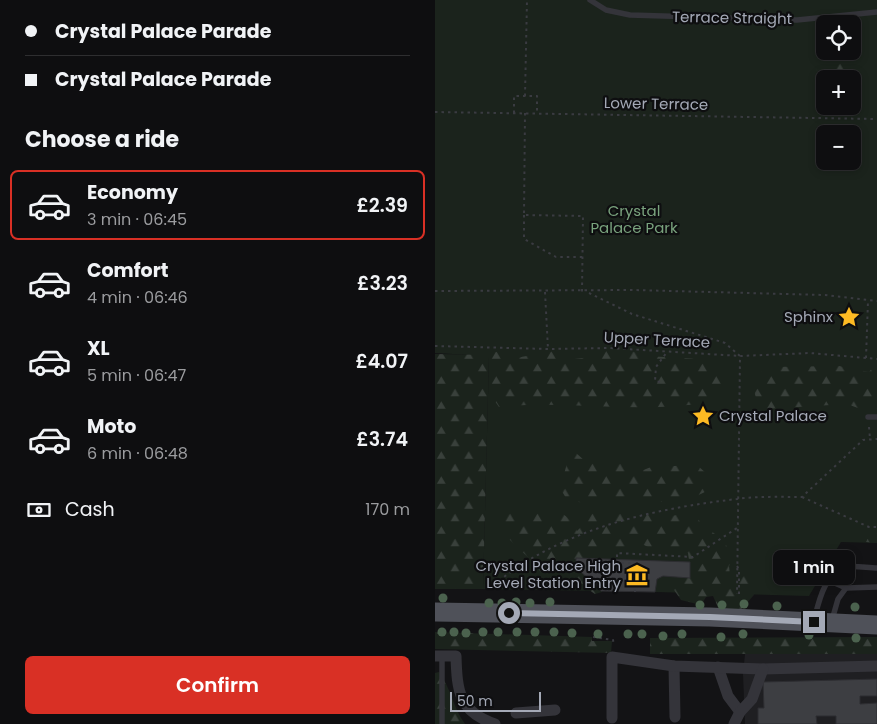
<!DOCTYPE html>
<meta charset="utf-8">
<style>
:root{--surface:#0e0e10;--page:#171719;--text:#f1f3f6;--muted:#9b9c9f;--line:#2e2e30;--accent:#d93025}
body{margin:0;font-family:Poppins,sans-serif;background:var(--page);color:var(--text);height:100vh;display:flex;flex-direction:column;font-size:19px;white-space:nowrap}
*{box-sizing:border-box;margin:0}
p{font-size:16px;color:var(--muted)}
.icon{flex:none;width:28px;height:28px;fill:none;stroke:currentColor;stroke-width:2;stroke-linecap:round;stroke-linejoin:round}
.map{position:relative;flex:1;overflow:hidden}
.panel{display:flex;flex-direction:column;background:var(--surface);width:435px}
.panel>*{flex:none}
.banner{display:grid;align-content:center;height:110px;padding:0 25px;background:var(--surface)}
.buttons{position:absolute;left:381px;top:15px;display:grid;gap:10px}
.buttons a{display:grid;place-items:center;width:45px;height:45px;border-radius:8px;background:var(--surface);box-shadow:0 2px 8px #0003,0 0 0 1px var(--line);font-size:25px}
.scale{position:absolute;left:15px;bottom:12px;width:91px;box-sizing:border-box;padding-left:5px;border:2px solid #a4a9b6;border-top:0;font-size:14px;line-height:18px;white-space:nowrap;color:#a4a9b6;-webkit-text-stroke:4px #0e0e10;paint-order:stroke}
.end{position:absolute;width:22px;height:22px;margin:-11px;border:6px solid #a4a9b6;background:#111;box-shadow:0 0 0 2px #111}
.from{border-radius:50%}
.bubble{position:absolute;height:35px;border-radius:8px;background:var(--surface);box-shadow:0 2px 8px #0003,0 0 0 1px var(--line);font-size:16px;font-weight:600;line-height:35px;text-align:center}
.banner b{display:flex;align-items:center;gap:18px;height:48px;font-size:19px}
.banner b+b{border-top:1px solid var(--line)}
.banner i{width:12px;height:12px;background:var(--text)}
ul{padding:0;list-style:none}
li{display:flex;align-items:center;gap:15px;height:70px;margin:0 10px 8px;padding:0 15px;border:2px solid transparent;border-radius:8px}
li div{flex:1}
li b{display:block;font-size:19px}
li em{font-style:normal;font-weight:600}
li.current{border-color:var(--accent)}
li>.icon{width:45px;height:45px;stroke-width:1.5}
h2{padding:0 25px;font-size:22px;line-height:60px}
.pay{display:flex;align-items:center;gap:12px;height:55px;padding:0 25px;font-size:19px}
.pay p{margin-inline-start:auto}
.button{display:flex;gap:10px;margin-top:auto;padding:10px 25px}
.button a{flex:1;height:58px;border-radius:8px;background:var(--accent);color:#fff;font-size:20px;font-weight:600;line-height:58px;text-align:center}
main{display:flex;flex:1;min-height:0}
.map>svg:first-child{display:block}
.built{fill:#1f1f22}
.green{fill:#1b231c;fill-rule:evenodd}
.forest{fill:url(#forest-firs)}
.building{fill:#3d3e42;stroke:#2d2d31}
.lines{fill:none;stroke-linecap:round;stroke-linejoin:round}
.path{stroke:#3a3b41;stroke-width:2;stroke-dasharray:2.5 4;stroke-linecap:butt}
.lane{stroke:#34343a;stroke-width:5.5}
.street{stroke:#34343a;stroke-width:11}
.primary{stroke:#4f5159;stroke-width:19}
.tree{fill:#4b624e}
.route{stroke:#a4a9b6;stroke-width:6}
.labels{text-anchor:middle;stroke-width:4.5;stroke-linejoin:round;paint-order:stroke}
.street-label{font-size:15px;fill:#a4a9b6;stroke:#0e0e10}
.park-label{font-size:15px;fill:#79a27d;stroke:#0e0e10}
.poi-label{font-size:15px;fill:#a4a9b6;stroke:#0e0e10;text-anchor:end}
</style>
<main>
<section class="panel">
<div class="banner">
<b><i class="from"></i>Crystal Palace Parade</b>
<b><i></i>Crystal Palace Parade</b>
</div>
<h2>Choose a ride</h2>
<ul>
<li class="current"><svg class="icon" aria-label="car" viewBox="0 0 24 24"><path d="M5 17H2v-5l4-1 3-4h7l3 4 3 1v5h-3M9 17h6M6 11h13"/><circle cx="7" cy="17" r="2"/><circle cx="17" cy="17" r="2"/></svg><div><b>Economy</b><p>3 min · 06:45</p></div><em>£2.39</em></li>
<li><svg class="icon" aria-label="car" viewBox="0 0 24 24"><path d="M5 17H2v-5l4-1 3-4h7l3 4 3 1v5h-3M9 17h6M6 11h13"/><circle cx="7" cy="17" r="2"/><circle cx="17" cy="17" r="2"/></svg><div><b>Comfort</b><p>4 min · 06:46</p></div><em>£3.23</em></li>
<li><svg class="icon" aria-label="car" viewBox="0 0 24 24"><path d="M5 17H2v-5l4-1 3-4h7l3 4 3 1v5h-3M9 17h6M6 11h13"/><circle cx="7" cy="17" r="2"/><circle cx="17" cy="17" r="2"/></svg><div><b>XL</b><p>5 min · 06:47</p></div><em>£4.07</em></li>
<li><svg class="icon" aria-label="car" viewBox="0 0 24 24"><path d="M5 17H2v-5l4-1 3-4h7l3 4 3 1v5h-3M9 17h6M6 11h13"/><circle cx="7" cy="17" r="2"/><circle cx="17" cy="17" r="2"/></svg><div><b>Moto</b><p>6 min · 06:48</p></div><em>£3.74</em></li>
</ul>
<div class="pay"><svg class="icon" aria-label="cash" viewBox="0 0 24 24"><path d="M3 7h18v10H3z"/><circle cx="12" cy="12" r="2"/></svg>Cash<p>170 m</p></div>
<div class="button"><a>Confirm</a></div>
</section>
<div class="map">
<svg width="442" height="724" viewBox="0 0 442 724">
<defs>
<pattern id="forest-firs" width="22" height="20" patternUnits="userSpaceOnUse" patternTransform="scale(1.25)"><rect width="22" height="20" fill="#1b231c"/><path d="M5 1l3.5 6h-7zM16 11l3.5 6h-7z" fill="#39403b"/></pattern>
</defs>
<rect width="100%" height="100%" fill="#131315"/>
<path class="built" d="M310 654H442V724H310L308 674Z"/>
<path class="green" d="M0 0H442V543L406 542 374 596 220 592 222 579 228 576 255 577 141 558 166 591 48 589 54 356 0 353ZM390 24H418V51H390ZM390 79H418V106H390ZM390 134H418V161H390Z"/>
<g class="forest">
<path d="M399 55 418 72 429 89 420 100H418V79H390V90L385 86 387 79 381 69 384 60Z"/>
<path d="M172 349C185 352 201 349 211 356L264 359 286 363C288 374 293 396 279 402 272 405 260 404 253 405 190 412 127 400 64 407L57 397 55 351 69 353 74 351 83 358C95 354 106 356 118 351L131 360 148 358 154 350Z"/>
<path d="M0 354 54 355 48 589H0Z"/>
<path d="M442 363V415L412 404 330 409 321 398 316 379 334 367 404 366 434 372Z"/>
<path d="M141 453 150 461 182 462 206 471 216 467 262 465 273 475 274 490 247 503 173 499H159L147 503 131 498 125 488 133 460Z"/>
<path d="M442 506V543L431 542 439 523Z"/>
<path d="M104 508C123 510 133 513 142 531L150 523 153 512 195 514 204 510H226L231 517 257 512 267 524 280 534 281 540 291 545 298 558 294 566 295 576C308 570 314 573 323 584L318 596 304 612 291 613 282 605 278 596 271 597 266 605 246 600 235 584 238 570 254 560 253 553 246 549 238 554 213 547 203 542 197 551 188 553 167 549C161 564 170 577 167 592L160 594 148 586 133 564 128 566V576L120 582H112L101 565 75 540 68 519 75 510 97 511Z"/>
<path d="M0 632 157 637V641H177L176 653 0 649Z"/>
<path d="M442 637V654H215V638Z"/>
<path d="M4 672C16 688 18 708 30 724H0V673Z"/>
</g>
<g class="building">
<path d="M141 558 255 562V578L228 576 222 579 220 592 166 591 141 567Z"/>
<path d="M442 679V696H425V704L442 703V724H401V716H381L382 724H323V708H329L328 682Z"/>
</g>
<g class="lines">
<g class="path">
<path d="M90 96 92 0"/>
<path d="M0 112 442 119"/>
<path d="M79 113V96H102V113"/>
<path d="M90 113 89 215 148 216 147 292"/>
<path d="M89 215V239L121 257H147"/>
<path d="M0 291 197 290 390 295 442 301"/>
<path d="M110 292 113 349"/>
<path d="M154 293 197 314 290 343 305 356 302 594"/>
<path d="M0 346 113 349 175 348 305 356 375 353 442 359"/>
<path d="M431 358 433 301"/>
<path d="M225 382 220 381 221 367 232 352"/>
<path d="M434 427 435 439"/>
<path d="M367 497 434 527H442"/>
<path d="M156 565H169"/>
<path d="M302 566 304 569V594"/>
<path d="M54 589C122 530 215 509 302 499 323 496 346 497 367 497L428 440 442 439"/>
<path d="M200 592 199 563H182V553L258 557 302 528"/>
<path d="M158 637 178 640 179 645"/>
</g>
<g class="lane">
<path d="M155 0 171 10 195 15 362 20 442 12"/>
<path d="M433 417H442"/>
<path d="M393 580 411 588 442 587"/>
<path d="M379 620C384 601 389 575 410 567 419 565 433 568 442 568"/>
<path d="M397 620 403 599 411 588"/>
<path d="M7 656V724"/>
</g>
<g class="street">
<path d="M0 656H21C22 691 24 712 60 724"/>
<path d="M239 666 240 717"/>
<path d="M283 667 293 696 305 712"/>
<path d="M81 713 120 710"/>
<path d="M177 718V657L239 666 328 669 442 666"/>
<path d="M299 724 305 712 317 699 328 669"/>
</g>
<path class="primary" d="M0 612 275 617 442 625"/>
</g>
<g class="tree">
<circle cx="8" cy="598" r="4.5"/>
<circle cx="81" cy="602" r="4.5"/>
<circle cx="115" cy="602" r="4.5"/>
<circle cx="54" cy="603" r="4.5"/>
<circle cx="67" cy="603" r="4.5"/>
<circle cx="95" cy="603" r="4.5"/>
<circle cx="309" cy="604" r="4.5"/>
<circle cx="265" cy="605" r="4.5"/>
<circle cx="287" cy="605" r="4.5"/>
<circle cx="342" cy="606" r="4.5"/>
<circle cx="420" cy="607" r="4.5"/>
<circle cx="7" cy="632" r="4.5"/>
<circle cx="19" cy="632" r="4.5"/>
<circle cx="48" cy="632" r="4.5"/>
<circle cx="63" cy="632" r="4.5"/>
<circle cx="82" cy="632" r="4.5"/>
<circle cx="100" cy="632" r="4.5"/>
<circle cx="119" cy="632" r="4.5"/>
<circle cx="31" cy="633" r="4.5"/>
<circle cx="137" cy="633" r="4.5"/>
<circle cx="163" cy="634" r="4.5"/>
<circle cx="193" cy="634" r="4.5"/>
<circle cx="207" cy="634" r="4.5"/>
<circle cx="247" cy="634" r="4.5"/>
<circle cx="308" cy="634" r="4.5"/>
<circle cx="374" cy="635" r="4.5"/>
<circle cx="228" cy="636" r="4.5"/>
<circle cx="286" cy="637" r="4.5"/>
<circle cx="421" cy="638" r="4.5"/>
</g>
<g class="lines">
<path class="route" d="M74 613 275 617 379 622"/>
</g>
<defs>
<g id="sight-bare" transform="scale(1.725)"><path d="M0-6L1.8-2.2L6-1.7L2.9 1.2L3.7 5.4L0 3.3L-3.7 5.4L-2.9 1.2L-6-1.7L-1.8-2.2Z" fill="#fdba23" stroke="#0e0e10" stroke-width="2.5" paint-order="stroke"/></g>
<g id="museum-bare" transform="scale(1.725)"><path d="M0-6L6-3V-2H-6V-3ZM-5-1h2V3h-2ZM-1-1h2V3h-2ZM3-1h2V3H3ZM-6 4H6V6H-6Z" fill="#fdba23" stroke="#0e0e10" stroke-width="2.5" paint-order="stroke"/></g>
</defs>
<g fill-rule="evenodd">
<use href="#sight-bare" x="414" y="317"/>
<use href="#sight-bare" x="268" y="416"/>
<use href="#museum-bare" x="202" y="575"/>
</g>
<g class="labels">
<g class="street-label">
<text transform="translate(297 18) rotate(1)" y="5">Terrace Straight</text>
<text transform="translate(221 104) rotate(1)" y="5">Lower Terrace</text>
<text transform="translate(222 340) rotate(3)" y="5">Upper Terrace</text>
</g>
<g class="park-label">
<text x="199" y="216">Crystal<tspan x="199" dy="17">Palace Park</tspan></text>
</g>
<g class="poi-label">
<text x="398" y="322">Sphinx</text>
<text x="284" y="421" text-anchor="start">Crystal Palace</text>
<text x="186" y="571">Crystal Palace High<tspan x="186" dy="17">Level Station Entry</tspan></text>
</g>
</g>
</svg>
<div class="buttons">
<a><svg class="icon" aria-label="locate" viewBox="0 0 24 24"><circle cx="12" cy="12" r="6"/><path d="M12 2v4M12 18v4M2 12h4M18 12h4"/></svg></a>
<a>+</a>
<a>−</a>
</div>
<div class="scale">50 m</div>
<i class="end from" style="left:74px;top:613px"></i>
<i class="end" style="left:379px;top:622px"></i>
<div class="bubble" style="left:338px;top:550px;width:82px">1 min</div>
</div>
</main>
